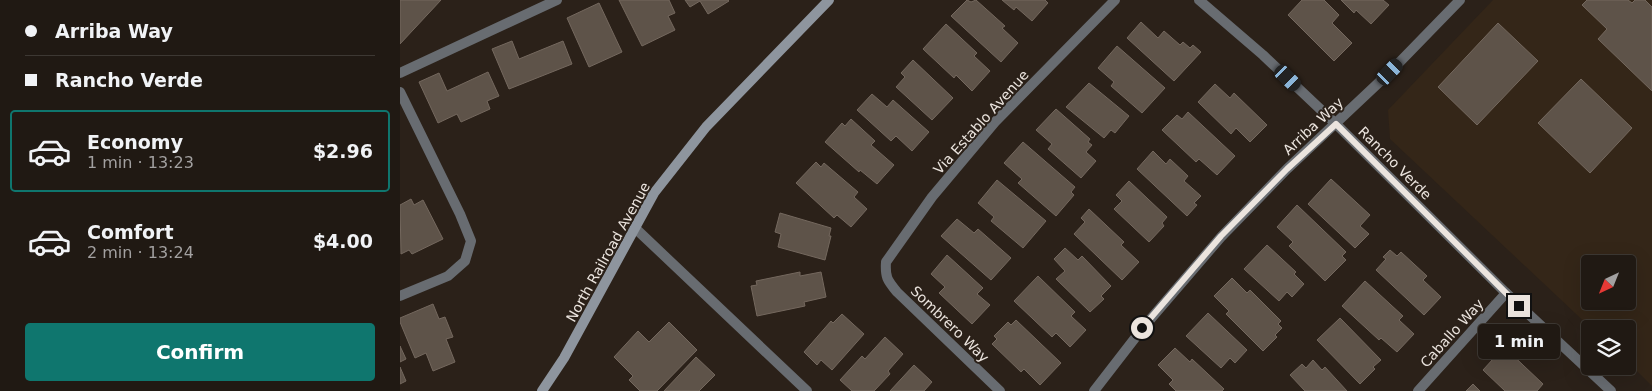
<!DOCTYPE html>
<meta charset="utf-8">
<style>
:root{--surface:#201913;--page:#2d2621;--text:#f1f3f6;--muted:#a2a0a0;--line:#3d3833;--accent:#0f766e}
body{margin:0;font-family:"DejaVu Sans",sans-serif;background:var(--page);color:var(--text);height:100vh;display:flex;flex-direction:column;font-size:19px;white-space:nowrap}
*{box-sizing:border-box;margin:0}
p{font-size:16px;color:var(--muted)}
.icon{flex:none;width:28px;height:28px;fill:none;stroke:currentColor;stroke-width:2;stroke-linecap:round;stroke-linejoin:round}
.map{position:relative;flex:1;overflow:hidden}
.drawer{display:flex;flex-direction:column;background:var(--surface);width:400px}
.drawer>*{flex:none}
.guide{display:grid;align-content:center;height:110px;padding:0 25px;background:var(--surface)}
.needle{width:32px;rotate:223deg}
.controls{position:absolute;left:1181px;top:255px;display:grid;gap:10px}
.controls a{display:grid;place-items:center;width:55px;height:55px;border-radius:5px;background:var(--surface);box-shadow:0 5px 20px #0002,0 0 0 1px var(--line);font-size:25px}
.end{position:absolute;width:22px;height:22px;margin:-11px;border:6px solid #ebe4de;background:#111;box-shadow:0 0 0 2px #111}
.from{border-radius:50%}
.bubble{position:absolute;height:35px;border-radius:5px;background:var(--surface);box-shadow:0 5px 20px #0002,0 0 0 1px var(--line);font-size:16px;font-weight:800;line-height:35px;text-align:center}
.car{position:absolute;width:15px;height:30px;margin:-15px -8px;border-radius:6px;box-shadow:0 0 4px 1px #0007;background:linear-gradient(#222 24%,#8ab4d8 0 40%,#222 0 76%,#8ab4d8 0 86%,#222 0)}
.guide b{display:flex;align-items:center;gap:18px;height:48px;font-size:19px}
.guide b+b{border-top:1px solid var(--line)}
.guide i{width:12px;height:12px;background:var(--text)}
ul{padding:0;list-style:none}
li{display:flex;align-items:center;gap:15px;height:82px;margin:0 10px 8px;padding:0 15px;border:2px solid transparent;border-radius:5px}
li div{flex:1}
li b{display:block;font-size:19px}
li em{font-style:normal;font-weight:800}
li.active{border-color:var(--accent)}
li>.icon{width:45px;height:45px;stroke-width:1.5}
.cta{display:flex;gap:10px;margin-top:auto;padding:10px 25px}
.cta a{flex:1;height:58px;border-radius:5px;background:var(--accent);color:#fff;font-size:20px;font-weight:800;line-height:58px;text-align:center}
main{display:flex;flex:1;min-height:0}
.map>svg:first-child{display:block}
.built{fill:#342618;fill-rule:evenodd}
.building{fill:#5e5349;stroke:#74685e}
.lines{fill:none;stroke-linecap:round;stroke-linejoin:round}
.lane{stroke:#686c71;stroke-width:10}
.street{stroke:#686c71;stroke-width:10}
.secondary{stroke:#8e959e;stroke-width:10}
.route{stroke:#ebe4de;stroke-width:6}
.labels{text-anchor:middle;stroke-width:4;stroke-linejoin:round;paint-order:stroke}
.street-label{font-size:14px;fill:#ebe4de;stroke:#2b2119}
</style>
<main>
<section class="drawer">
<div class="guide">
<b><i class="from"></i>Arriba Way</b>
<b><i></i>Rancho Verde</b>
</div>
<ul>
<li class="active"><svg class="icon" aria-label="car" viewBox="0 0 24 24"><path d="M5 17H2v-5l4-1 3-4h7l3 4 3 1v5h-3M9 17h6M6 11h13"/><circle cx="7" cy="17" r="2"/><circle cx="17" cy="17" r="2"/></svg><div><b>Economy</b><p>1 min · 13:23</p></div><em>$2.96</em></li>
<li><svg class="icon" aria-label="car" viewBox="0 0 24 24"><path d="M5 17H2v-5l4-1 3-4h7l3 4 3 1v5h-3M9 17h6M6 11h13"/><circle cx="7" cy="17" r="2"/><circle cx="17" cy="17" r="2"/></svg><div><b>Comfort</b><p>2 min · 13:24</p></div><em>$4.00</em></li>
</ul>
<div class="cta"><a>Confirm</a></div>
</section>
<div class="map">
<svg width="1252" height="391" viewBox="0 0 1252 391">
<rect width="100%" height="100%" fill="#2b2119"/>
<path class="built" d="M1093 0H1252V386L1228 362V329H1192L990 139 988 110ZM1190 264H1228V301H1190Z"/>
<g class="building">
<path d="M0 0H41L0 44Z"/>
<path d="M219 0H269L275 13 268 16 275 30 242 46Z"/>
<path d="M285 0H328L329 1 308 14 300 1 290 7Z"/>
<path d="M567 0 571 2 576 0 605 26 602 28 618 43 601 62 551 16Z"/>
<path d="M602 0H645L648 3 632 21 616 7 614 10Z"/>
<path d="M902 0H924L939 15 932 23 952 43 934 61 888 15Z"/>
<path d="M941 0H983L989 5 971 24 956 10 954 13Z"/>
<path d="M1187 0H1228L1232 3 1235 0H1245L1252 7V91L1198 39 1207 29 1182 5Z"/>
<path d="M199 3 222 52 189 67 167 18Z"/>
<path d="M741 22 758 38 764 31 780 45 783 42 790 48 793 45 801 52 774 81 727 38Z"/>
<path d="M1098 23 1138 61 1077 125 1038 87Z"/>
<path d="M546 24 577 53 574 56 590 71 572 91 556 75 554 78 523 49Z"/>
<path d="M112 41 119 59 163 41 172 64 109 89 92 49Z"/>
<path d="M717 46 765 88 742 113 711 86 714 82 698 68Z"/>
<path d="M513 60 553 98 532 120 496 87 505 77 501 73Z"/>
<path d="M88 72 99 96 87 101 90 109 61 122 57 114 38 123 19 82 39 73 47 91Z"/>
<path d="M1181 79 1232 128 1190 173 1138 123Z"/>
<path d="M689 83 729 116 715 133 711 130 704 138 666 107Z"/>
<path d="M815 84 830 98 834 93 867 125 850 142 836 128 831 134 798 102Z"/>
<path d="M472 94 487 107 493 100 529 132 512 151 496 136 491 141 457 110Z"/>
<path d="M656 109 690 139 688 142 692 145 686 152 696 161 681 178 648 149 652 144 636 130Z"/>
<path d="M788 112 835 156 817 175 799 159 796 162 762 130 777 115 782 119Z"/>
<path d="M451 119 475 141 471 145 494 165 477 184 460 170 459 172 425 142 442 123 445 126Z"/>
<path d="M623 142 675 187 671 192 674 195 656 216 618 183 622 179 604 163Z"/>
<path d="M753 151 766 164 770 159 788 176 784 181 801 196 794 203 797 205 787 216 737 169Z"/>
<path d="M416 162 421 167 424 163 458 192 454 197 467 209 451 227 437 215 434 218 396 183Z"/>
<path d="M931 179 970 215 960 226 969 234 955 248 908 204Z"/>
<path d="M597 180 646 221 623 248 591 221 594 217 578 203Z"/>
<path d="M729 181 767 217 762 223 764 226 749 242 714 209 722 201 716 195Z"/>
<path d="M11 199 14 205 23 200 43 239 12 254 9 250 1 254 0 205Z"/>
<path d="M897 205 946 252 942 256 946 260 925 281 889 246 893 242 877 227Z"/>
<path d="M689 209 724 242 721 245 739 262 722 280 674 234 685 222 681 218Z"/>
<path d="M380 213 431 228 429 236H431L425 260 378 247 381 234 375 232Z"/>
<path d="M557 219 574 233 578 229 611 258 591 280 541 236Z"/>
<path d="M867 245 896 272 894 274 904 284 892 297 887 292 879 301 844 269Z"/>
<path d="M665 248 678 260 682 256 711 286 701 296 704 299 690 312 656 279 665 271 654 259Z"/>
<path d="M990 250 997 256 1001 252 1027 276 1023 280 1041 297 1024 315 976 270 986 259 983 257Z"/>
<path d="M547 255 583 288 577 294 590 305 572 324 539 293 545 287 531 274Z"/>
<path d="M400 272V276L421 272 426 297 404 302 405 306 357 316 351 286 357 285 356 281Z"/>
<path d="M638 276 675 312 671 316 686 330 670 347 656 333 652 337 614 301Z"/>
<path d="M832 278 847 293 850 290 881 321 878 324 882 328 875 335 877 337 863 351 826 314 829 311 814 296Z"/>
<path d="M965 281 1003 316 999 320 1014 334 997 352 981 338 979 340 942 306Z"/>
<path d="M33 304 39 319 45 317 53 337 46 339 55 362 33 371 26 353 15 358 0 322V318Z"/>
<path d="M808 313 847 350 835 363 830 358 821 368 786 336Z"/>
<path d="M442 314 464 334 432 370 421 360 417 365 404 352 431 321 433 323Z"/>
<path d="M940 318 981 360 973 367 975 369 960 384 917 340Z"/>
<path d="M616 320 661 363 640 385 624 369 621 372 592 344 597 339 594 336 608 322 611 325Z"/>
<path d="M269 322 297 350 257 391H240L229 380 233 376 214 357 238 331 249 342Z"/>
<path d="M485 337 503 354 488 371 490 374 474 391H452L440 380 462 356 465 359Z"/>
<path d="M0 346 6 359 0 362Z"/>
<path d="M1104 347 1143 384 1137 391H1105L1083 370Z"/>
<path d="M775 348 790 362 792 359 824 389 822 391H776L769 384 773 380 758 365Z"/>
<path d="M296 357 315 375 299 391H264Z"/>
<path d="M913 360 922 370 925 367 947 391H905L890 375 902 364 906 368Z"/>
<path d="M514 365 532 382 524 391H490Z"/>
<path d="M0 367 6 381 0 384Z"/>
<path d="M1073 384 1080 391H1066Z"/>
</g>
<g class="lines">
<g class="lane">
<path d="M0 73 157 0"/>
<path d="M0 92 60 214 71 241 65 261 48 276 0 296"/>
<path d="M235 228 407 391"/>
</g>
<g class="street">
<path d="M799 0 863 55 936 124 1106 293 1211 391"/>
<path d="M600 391 497 292C487 280 485 277 486 262L532 197 595 122 715 0"/>
<path d="M694 391 742 329 821 237 887 169 990 72 1060 0"/>
<path d="M1018 391 1106 293"/>
</g>
<path class="secondary" d="M142 391 164 358 254 193 306 127 429 0"/>
</g>
<g class="lines">
<path class="route" d="M742 328 821 236 887 169 936 124 1119 306"/>
</g>
<g class="labels">
<g class="street-label">
<text transform="translate(581 122) rotate(-48)" y="5">Via Establo Avenue</text>
<text transform="translate(913 126) rotate(-43)" y="5">Arriba Way</text>
<text transform="translate(995 163) rotate(45)" y="5">Rancho Verde</text>
<text transform="translate(208 252) rotate(-61)" y="5">North Railroad Avenue</text>
<text transform="translate(550 324) rotate(44)" y="5">Sombrero Way</text>
<text transform="translate(1052 333) rotate(-48)" y="5">Caballo Way</text>
</g>
</g>
</svg>
<div class="controls">
<a><svg class="needle" viewBox="-14 -14 28 28"><path d="M0-13l5 13h-10z" fill="#e53935"/><path d="M0 13l5-13h-10z" fill="#a2a0a0"/></svg></a>
<a><svg class="icon" aria-label="layers" viewBox="0 0 24 24"><path d="M12 4l9 5-9 5-9-5zM3 14l9 5 9-5"/></svg></a>
</div>
<i class="end from" style="left:742px;top:328px"></i>
<i class="end" style="left:1119px;top:306px"></i>
<div class="bubble" style="left:1078px;top:324px;width:82px">1 min</div>
<i class="car" style="left:990px;top:72px;rotate:44deg"></i>
<i class="car" style="left:888px;top:78px;rotate:134deg"></i>
</div>
</main>
